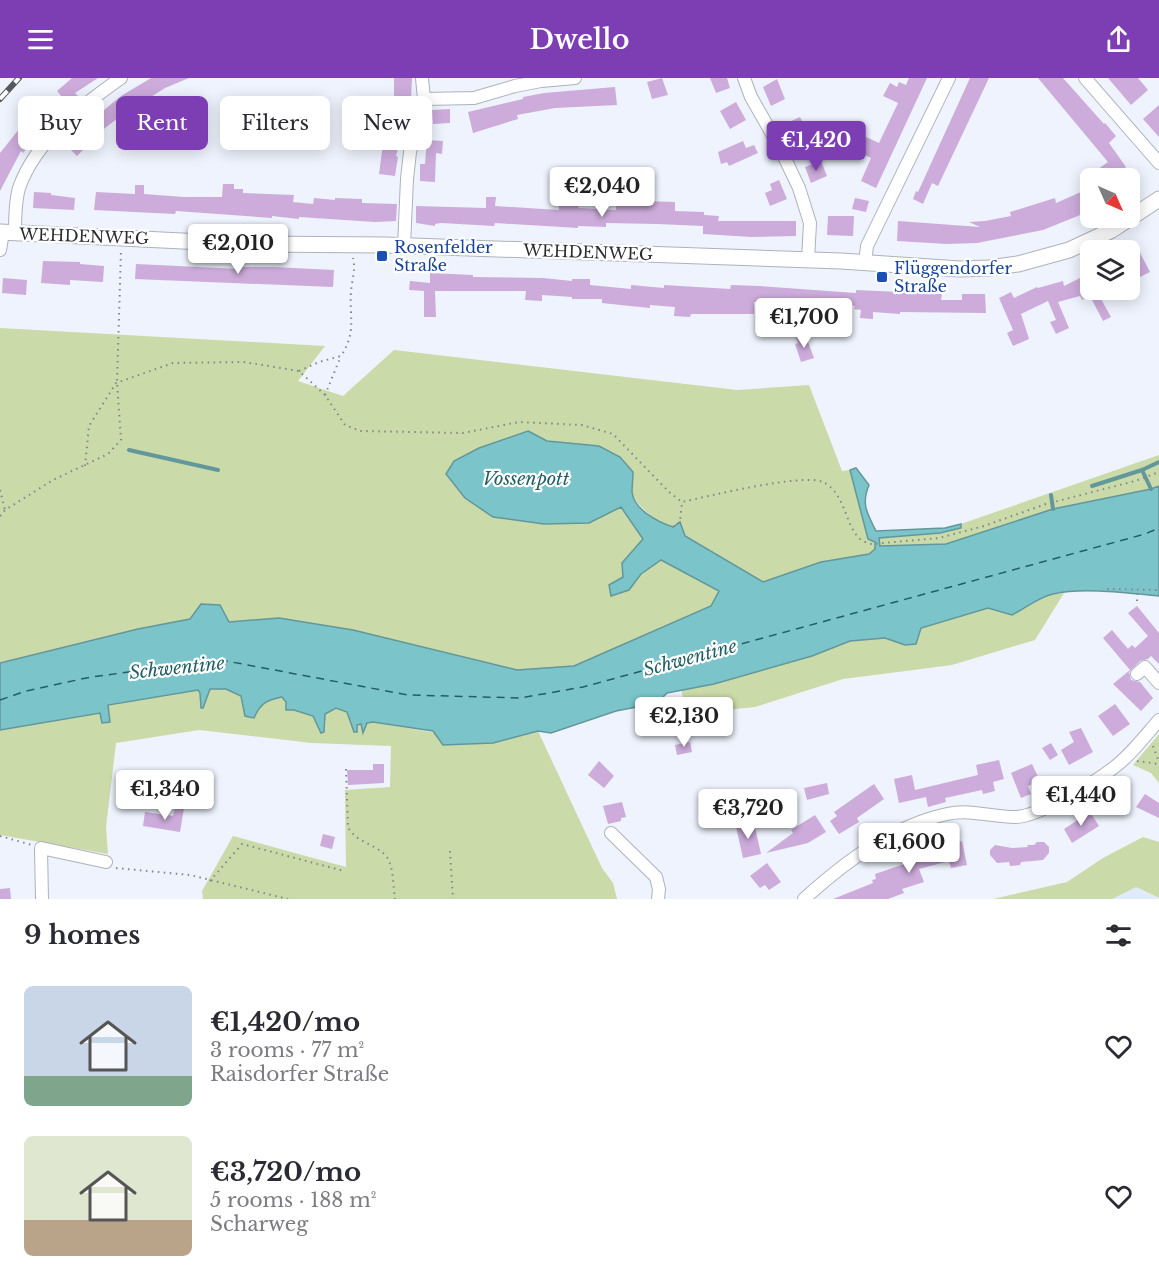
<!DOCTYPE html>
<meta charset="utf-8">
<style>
body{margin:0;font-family:"Libre Baskerville",serif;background:#f7f7f7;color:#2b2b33;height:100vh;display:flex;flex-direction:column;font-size:22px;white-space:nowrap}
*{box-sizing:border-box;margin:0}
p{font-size:20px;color:#7c7c81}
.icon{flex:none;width:33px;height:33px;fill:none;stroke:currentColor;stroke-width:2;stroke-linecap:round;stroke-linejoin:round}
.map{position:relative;height:821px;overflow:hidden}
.sheet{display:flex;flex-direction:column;background:#fff;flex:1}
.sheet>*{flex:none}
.hud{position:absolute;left:18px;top:18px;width:600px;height:54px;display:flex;gap:12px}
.needle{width:39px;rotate:135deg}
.tools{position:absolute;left:1080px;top:90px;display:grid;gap:12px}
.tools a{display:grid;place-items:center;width:60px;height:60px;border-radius:9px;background:#fff;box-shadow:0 3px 15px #0003;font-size:30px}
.price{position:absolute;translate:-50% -51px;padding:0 14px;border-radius:6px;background:#fff;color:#222;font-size:20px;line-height:39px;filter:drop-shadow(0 2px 3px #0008)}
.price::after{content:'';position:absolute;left:50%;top:36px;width:18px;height:14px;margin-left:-9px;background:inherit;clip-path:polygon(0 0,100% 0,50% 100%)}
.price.current{background:#7d3eb4;color:#fff}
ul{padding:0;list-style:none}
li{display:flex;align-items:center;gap:18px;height:150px;padding:0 24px}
li span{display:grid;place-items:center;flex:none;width:168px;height:120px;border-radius:9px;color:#555}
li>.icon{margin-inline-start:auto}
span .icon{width:72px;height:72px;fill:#fffc;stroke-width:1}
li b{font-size:26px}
h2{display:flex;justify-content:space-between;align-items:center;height:72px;padding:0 24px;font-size:26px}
.pill{padding:0 21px;border-radius:9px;background:#fff;box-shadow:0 3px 15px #0003;font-size:21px;line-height:54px}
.pill.current{background:#7d3eb4;color:#fff}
header{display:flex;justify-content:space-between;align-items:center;height:78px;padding:0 24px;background:#7d3eb4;color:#fff;font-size:27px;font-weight:600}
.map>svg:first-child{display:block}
.built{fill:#e1eafb}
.green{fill:#cadaa8}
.water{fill:#7bc5ca;stroke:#62979b;stroke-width:1.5}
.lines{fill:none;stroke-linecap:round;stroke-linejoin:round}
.stream{stroke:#62979b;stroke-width:4}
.ferry{stroke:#215f63;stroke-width:1.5;stroke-dasharray:8 6;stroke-linecap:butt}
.building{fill:#cdacdb}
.minor-casing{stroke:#adb2bb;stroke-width:14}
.major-casing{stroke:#adb2bb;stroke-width:17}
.path{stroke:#83868c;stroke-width:2;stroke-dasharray:1.5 4.5;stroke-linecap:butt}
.minor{stroke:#fff;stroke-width:12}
.major{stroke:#fff;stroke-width:15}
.rail-casing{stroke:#55585d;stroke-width:6}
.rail{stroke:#fff;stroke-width:4;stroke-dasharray:11;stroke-linecap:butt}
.transit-dot{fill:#1a4fb4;stroke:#fff;stroke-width:2}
.labels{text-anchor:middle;stroke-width:4.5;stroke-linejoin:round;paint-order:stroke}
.street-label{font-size:16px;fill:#292b2e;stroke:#fff}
.transit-label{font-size:16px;fill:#164399;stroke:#fff;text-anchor:start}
.water-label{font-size:18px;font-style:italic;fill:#215f63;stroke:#fff}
</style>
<header><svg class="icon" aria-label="menu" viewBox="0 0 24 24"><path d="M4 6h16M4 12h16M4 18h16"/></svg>Dwello<svg class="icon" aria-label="share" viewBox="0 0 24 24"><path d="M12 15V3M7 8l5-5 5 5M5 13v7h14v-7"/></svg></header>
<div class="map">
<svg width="1159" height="821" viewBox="0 0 1159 821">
<rect width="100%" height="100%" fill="#eef3fd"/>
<path class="built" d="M1136 809 1159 821H1112L1120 815Z"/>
<path class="green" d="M0 250 325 268 298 303 343 318 394 272 737 312 809 307 842 393 850 392 860 430 875 464V471L869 476 821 484 763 504 685 458 673 449 655 442 640 428 632 417 633 394 599 368 546 363 528 353 479 370 454 383 493 439 544 446 589 445 621 429 643 461 622 485 629 512 641 496 661 482 720 513 711 528 574 588 517 592 353 552 279 540 228 544 190 541 138 551 0 585Z
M1159 377V408L1151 411 1053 431 946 466 879 468V460L940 455 961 450V446Z
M1064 515 1035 562 952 587 843 601 755 629 687 636 681 611 714 606 812 578 850 563 886 560 905 567 916 566 921 550 988 530 1012 537 1051 516Z
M210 611H226L260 627 270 621 282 619 291 633 294 631 313 638 324 654 325 636 336 630 347 634 353 651 357 646H361L363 653 367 645 373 644 493 665 538 653 602 790 613 805 617 821H203L202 813 233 758 346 789 345 712 390 709 391 668 312 665 199 652 116 665 106 749 108 776 0 757V652L101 635 103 644H109L108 627 198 612 200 614 201 630Z
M1159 656V705L1151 695 1133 687Z
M1143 759 1159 764V820L1136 809 1112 821H993L1067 804 1103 780Z"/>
<path class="water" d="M528 353 547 363 599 368 620 379 633 394C633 401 632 408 632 414 634 432 658 444 673 449L680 444 685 458 763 504 821 484 869 476 875 471V464L868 461 850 392 856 390 869 407C861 426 867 435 876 453L945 450 961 446V450L940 455 879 460 880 468 946 466 1053 431 1151 411 1159 408V518C1128 515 1083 509 1053 516 1039 519 1024 531 1012 537L988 530 921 550 916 566 905 567 885 560 850 563 812 578 714 606 667 615 657 625 616 633 551 655 538 653 493 665 443 667 433 653 373 644 367 645 363 655 361 646 357 647V654H354L347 634 336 630 325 636 324 654 321 655 313 638 294 632H286V624L282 619C266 622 260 626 254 640L245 638 241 618 226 611H210L203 630H201L200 615 198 612 108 627 110 644 102 645 100 635 0 652V585L138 551 190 541 201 526 220 527 229 544 279 540 353 552 517 592 574 588 711 528 719 513 661 482 641 496 629 512 611 518 609 507 623 499 622 485 643 461 621 429 589 445 544 446 493 439 465 420 446 396 454 383 479 370Z"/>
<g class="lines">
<path class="stream" d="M129 372 218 392
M1142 392 1151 411
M1092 408 1142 392 1159 384
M1051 417 1053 431"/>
<path class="ferry" d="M0 622 26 613 91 599 221 582 408 617 520 620 583 609 1145 456 1159 450"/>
</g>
<path class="building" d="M72 0H98L75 15 78 18 68 26 57 13Z
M151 0H189L165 10 138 27 137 25 95 58 86 47 121 18Z
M394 0H412L411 21 404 46 386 47 390 34 386 33 390 19 394 20Z
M662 0 668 17 652 21 647 4Z
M710 0H727L730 10 716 15Z
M909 0H927L876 110 861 103 871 80 859 74 866 59 879 65 898 25 883 18 890 5 897 9 899 4 906 7Z
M970 0H989L938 108 932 105 923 126 913 121 916 113 918 114Z
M1038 0H1063L1104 46 1105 45 1116 58 1109 65 1126 89 1122 92 1128 100H1104L1098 91 1108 84Z
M1108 0H1138L1148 12 1131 27Z
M777 1 785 21 771 28 763 9Z
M615 9 617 27 555 30 517 37 518 41 473 55 468 34 523 21V19L544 15Z
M40 22 53 36 30 58 34 61 23 75 21 73 0 113V75L28 40 24 36Z
M736 24 746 42 730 51 720 33Z
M1159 27V59L1143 41Z
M450 31V45L433 46 432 32Z
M800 39 810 61 795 68 785 46Z
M75 58 85 70 77 78 66 67Z
M384 58 401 60 396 78 398 79 395 98 379 96Z
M427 62 443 63 442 76 436 75 435 104 420 103V86H425Z
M743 63 746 70 754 67 758 75 729 88 727 84 721 86 718 74Z
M821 83 827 98 811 105 805 89Z
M779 102 787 121 770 128 765 115 772 112 770 106Z
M223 106H234V111H243V115L294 117 293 124 313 126 314 120 335 122V120L362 121V125L397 126 396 143 375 144 299 139V141L272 138V140L176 133 175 136 94 132 96 114 135 116V107H144V116L184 119H222Z
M1090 110V133L1043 152 977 165 947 166 897 163 898 143 980 149 969 144 985 143 1011 138 1010 134 1055 120 1056 125Z
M34 114 51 115V117L75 120 74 132 33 130Z
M486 119H496L495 128 559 132V127L579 128 578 130 616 132V122L675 124V133L704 134V137L719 138 718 143H796V158L752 159 703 156V148L657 146 606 145V149L578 148V150L495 145 494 148 441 145 435 146V148L416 145V128L486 130Z
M855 120 869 123 866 134 852 131Z
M828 138H854L853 158 827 157Z
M1137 169 1150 194 1134 202 1130 193V172Z
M43 183 80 184V186L104 188 103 204 70 202V207L41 205Z
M136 186 240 191V189H274L334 192 333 209 135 201Z
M430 195 473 197V199L543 200 572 203V201H590V207L631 211V207L664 210V207L730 211 731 207 760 208 856 215V212L942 216 941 222H962V216H985L986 235 900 234V236L873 234V241L860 240 861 232 854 231 855 228 820 224 827 246H817L813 233 789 232 788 243 772 242 773 224H754V236H691L690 239 674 238 675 229 650 227V230L630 228 602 225V221H572V219L542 217V223L525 222 526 213H435L436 239H424V213L409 212 410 203 430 205Z
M1090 195V212H1096L1111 239 1103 243 1090 218 1082 222 1080 218 1058 224 1069 250 1056 256 1050 244 1056 242 1048 223 1021 236 1029 261 1013 268 1007 255 1013 252 999 220 1011 214 1014 220 1037 209 1038 210 1063 203 1064 208Z
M3 200 27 202 26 217 2 215Z
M805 256 814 280 801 284 795 266 798 265 796 259Z
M1137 528 1159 555V586L1151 578 1148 581 1140 583 1129 594 1131 602 1140 604 1153 620 1141 633 1113 606 1130 592 1103 560 1112 552 1128 571 1132 567 1135 570 1148 558 1128 535Z
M1115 626 1130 646 1113 658 1098 638Z
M1081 650 1093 674 1069 687 1061 672 1074 664 1069 654Z
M690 664 692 674 677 677 675 667Z
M1051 665 1058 677 1050 682 1042 670Z
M999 682 1004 701 993 704 995 713 983 716 982 712 945 720 946 724 928 729 926 719 899 725 894 701 912 697 915 712 978 697 976 687Z
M599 683 614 698 604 710 588 697Z
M373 686H384V705L348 707 347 692H373Z
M1032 686 1040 703 1028 708 1031 716 1021 720 1011 695Z
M827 705 829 716 807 722 804 710Z
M874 706 884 721 857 740 859 744 839 756 830 743 837 738 834 734Z
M1145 716 1159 725V740L1136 729Z
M794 721 797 732 779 736 776 726Z
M622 724 626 739 621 740V743L608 746 603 728Z
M175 729 184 730 180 754 143 748 145 734 173 738Z
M1090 734 1099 748 1072 765 1064 751Z
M815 737 826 754 808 765 766 775 793 755 791 752Z
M754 745 761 776 743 780 736 749Z
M323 756 335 759 332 771 320 768Z
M962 763 967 787 951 790 949 783 919 791 924 804 902 811 904 815 888 821H833L873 805 872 802 876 801 875 796 925 779 924 772Z
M1037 764H1044L1049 769V775L1043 782 1021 784 1020 787 1010 788 1009 784 997 785 990 777V772L995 767 1012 770 1028 769 1027 767H1034Z
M767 785 781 804 769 812 765 807 760 810 750 798Z
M10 810 11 821H0V811Z"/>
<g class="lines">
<defs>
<path id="minor" d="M744 0 751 19 779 68 799 110 810 145 808 182
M1085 0 1159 85
M424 21 474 20 515 8 541 3 575 0
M15 155C15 140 15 124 19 110 36 62 81 28 121 0
M404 168 407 101 410 74 424 21 422 0
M0 172 3 154
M865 185 867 168 949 0
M1137 596 1145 589 1159 605
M611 755 656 799 659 811 658 821
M42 821 41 770 106 784
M804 821C845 784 892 748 947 736 970 731 992 739 1015 739 1038 739 1092 706 1112 691 1130 678 1145 658 1159 642"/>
<path id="major" d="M0 154 243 166 385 167 841 183 960 191 989 190 1018 186 1069 172 1112 152 1159 121"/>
</defs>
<use href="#minor" class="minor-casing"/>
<use href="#major" class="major-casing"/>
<path class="path" d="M299 293 319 284 341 278C357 253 349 240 351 213 352 202 356 190 353 180
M325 317 341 278
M85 388 89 348 116 305 173 285 244 284 299 293 325 317 345 347 360 353 463 355 519 344 582 347 613 356 669 414 682 424C709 418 803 395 823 404 851 418 843 462 872 466L939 460 984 448 1046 426 1135 403 1159 394
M0 412 5 432
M0 438 5 432 53 402 108 376 121 362 117 304 121 173
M673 449 680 444 682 424
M1107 511 1159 512
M1137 523 1138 511
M1153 668 1159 684
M1137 683 1159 686
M346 691 348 749C355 764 376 766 386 778 394 788 393 809 395 821
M0 758 32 767
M450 773 453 821
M116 790 190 797 288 821
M210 803 242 766 344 793"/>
<use href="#minor" class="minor"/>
<use href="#major" class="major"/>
<defs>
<path id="rail" d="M0 21 19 0"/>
</defs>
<use href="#rail" class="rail-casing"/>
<use href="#rail" class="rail"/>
</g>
<g class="transit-dot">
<rect x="376" y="172" width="12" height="12" rx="3"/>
<rect x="876" y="193" width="12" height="12" rx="3"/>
</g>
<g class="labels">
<g class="street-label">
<text transform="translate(84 158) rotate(2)" y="6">WEHDENWEG</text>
<text transform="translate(588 174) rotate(2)" y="6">WEHDENWEG</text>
</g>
<g class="transit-label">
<text x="394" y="175">Rosenfelder<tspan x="394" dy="18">Straße</tspan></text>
<text x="894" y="196">Flüggendorfer<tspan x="894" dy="18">Straße</tspan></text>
</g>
<g class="water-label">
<text x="526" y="407">Vossenpott</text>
<text transform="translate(690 580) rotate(-15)" y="6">Schwentine</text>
<text transform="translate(177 590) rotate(-6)" y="6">Schwentine</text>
</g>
</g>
</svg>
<div class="tools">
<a><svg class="needle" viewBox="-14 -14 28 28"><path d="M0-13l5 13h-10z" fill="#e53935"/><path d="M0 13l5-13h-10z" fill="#7c7c81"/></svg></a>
<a><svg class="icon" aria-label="layers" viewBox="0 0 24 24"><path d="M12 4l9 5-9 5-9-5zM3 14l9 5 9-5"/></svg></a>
</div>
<b class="price current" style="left:816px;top:94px">€1,420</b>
<b class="price" style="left:602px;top:140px">€2,040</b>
<b class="price" style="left:238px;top:197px">€2,010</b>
<b class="price" style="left:804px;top:271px">€1,700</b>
<b class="price" style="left:684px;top:670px">€2,130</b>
<b class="price" style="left:165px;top:743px">€1,340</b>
<b class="price" style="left:1081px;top:749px">€1,440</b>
<b class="price" style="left:748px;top:762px">€3,720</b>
<b class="price" style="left:909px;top:796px">€1,600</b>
<div class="hud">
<a class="pill">Buy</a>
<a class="pill current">Rent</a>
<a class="pill">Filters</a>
<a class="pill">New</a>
</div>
</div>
<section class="sheet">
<h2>9 homes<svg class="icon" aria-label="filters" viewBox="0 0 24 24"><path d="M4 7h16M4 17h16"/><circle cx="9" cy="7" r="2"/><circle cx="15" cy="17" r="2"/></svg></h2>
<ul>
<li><span style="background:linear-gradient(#c9d6e8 75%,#7fa58c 0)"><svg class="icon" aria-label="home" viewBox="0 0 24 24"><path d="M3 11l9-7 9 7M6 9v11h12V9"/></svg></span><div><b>€1,420/mo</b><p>3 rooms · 77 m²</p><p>Raisdorfer Straße</p></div><svg class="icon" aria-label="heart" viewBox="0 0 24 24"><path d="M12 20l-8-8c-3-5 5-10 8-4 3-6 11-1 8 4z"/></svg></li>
<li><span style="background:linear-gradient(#dfe7d0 70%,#b9a48a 0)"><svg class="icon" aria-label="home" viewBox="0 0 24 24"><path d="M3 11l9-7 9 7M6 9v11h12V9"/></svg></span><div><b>€3,720/mo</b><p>5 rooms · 188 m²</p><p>Scharweg</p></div><svg class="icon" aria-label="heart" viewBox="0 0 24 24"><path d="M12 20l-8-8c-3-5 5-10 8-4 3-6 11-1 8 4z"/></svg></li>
</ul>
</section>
